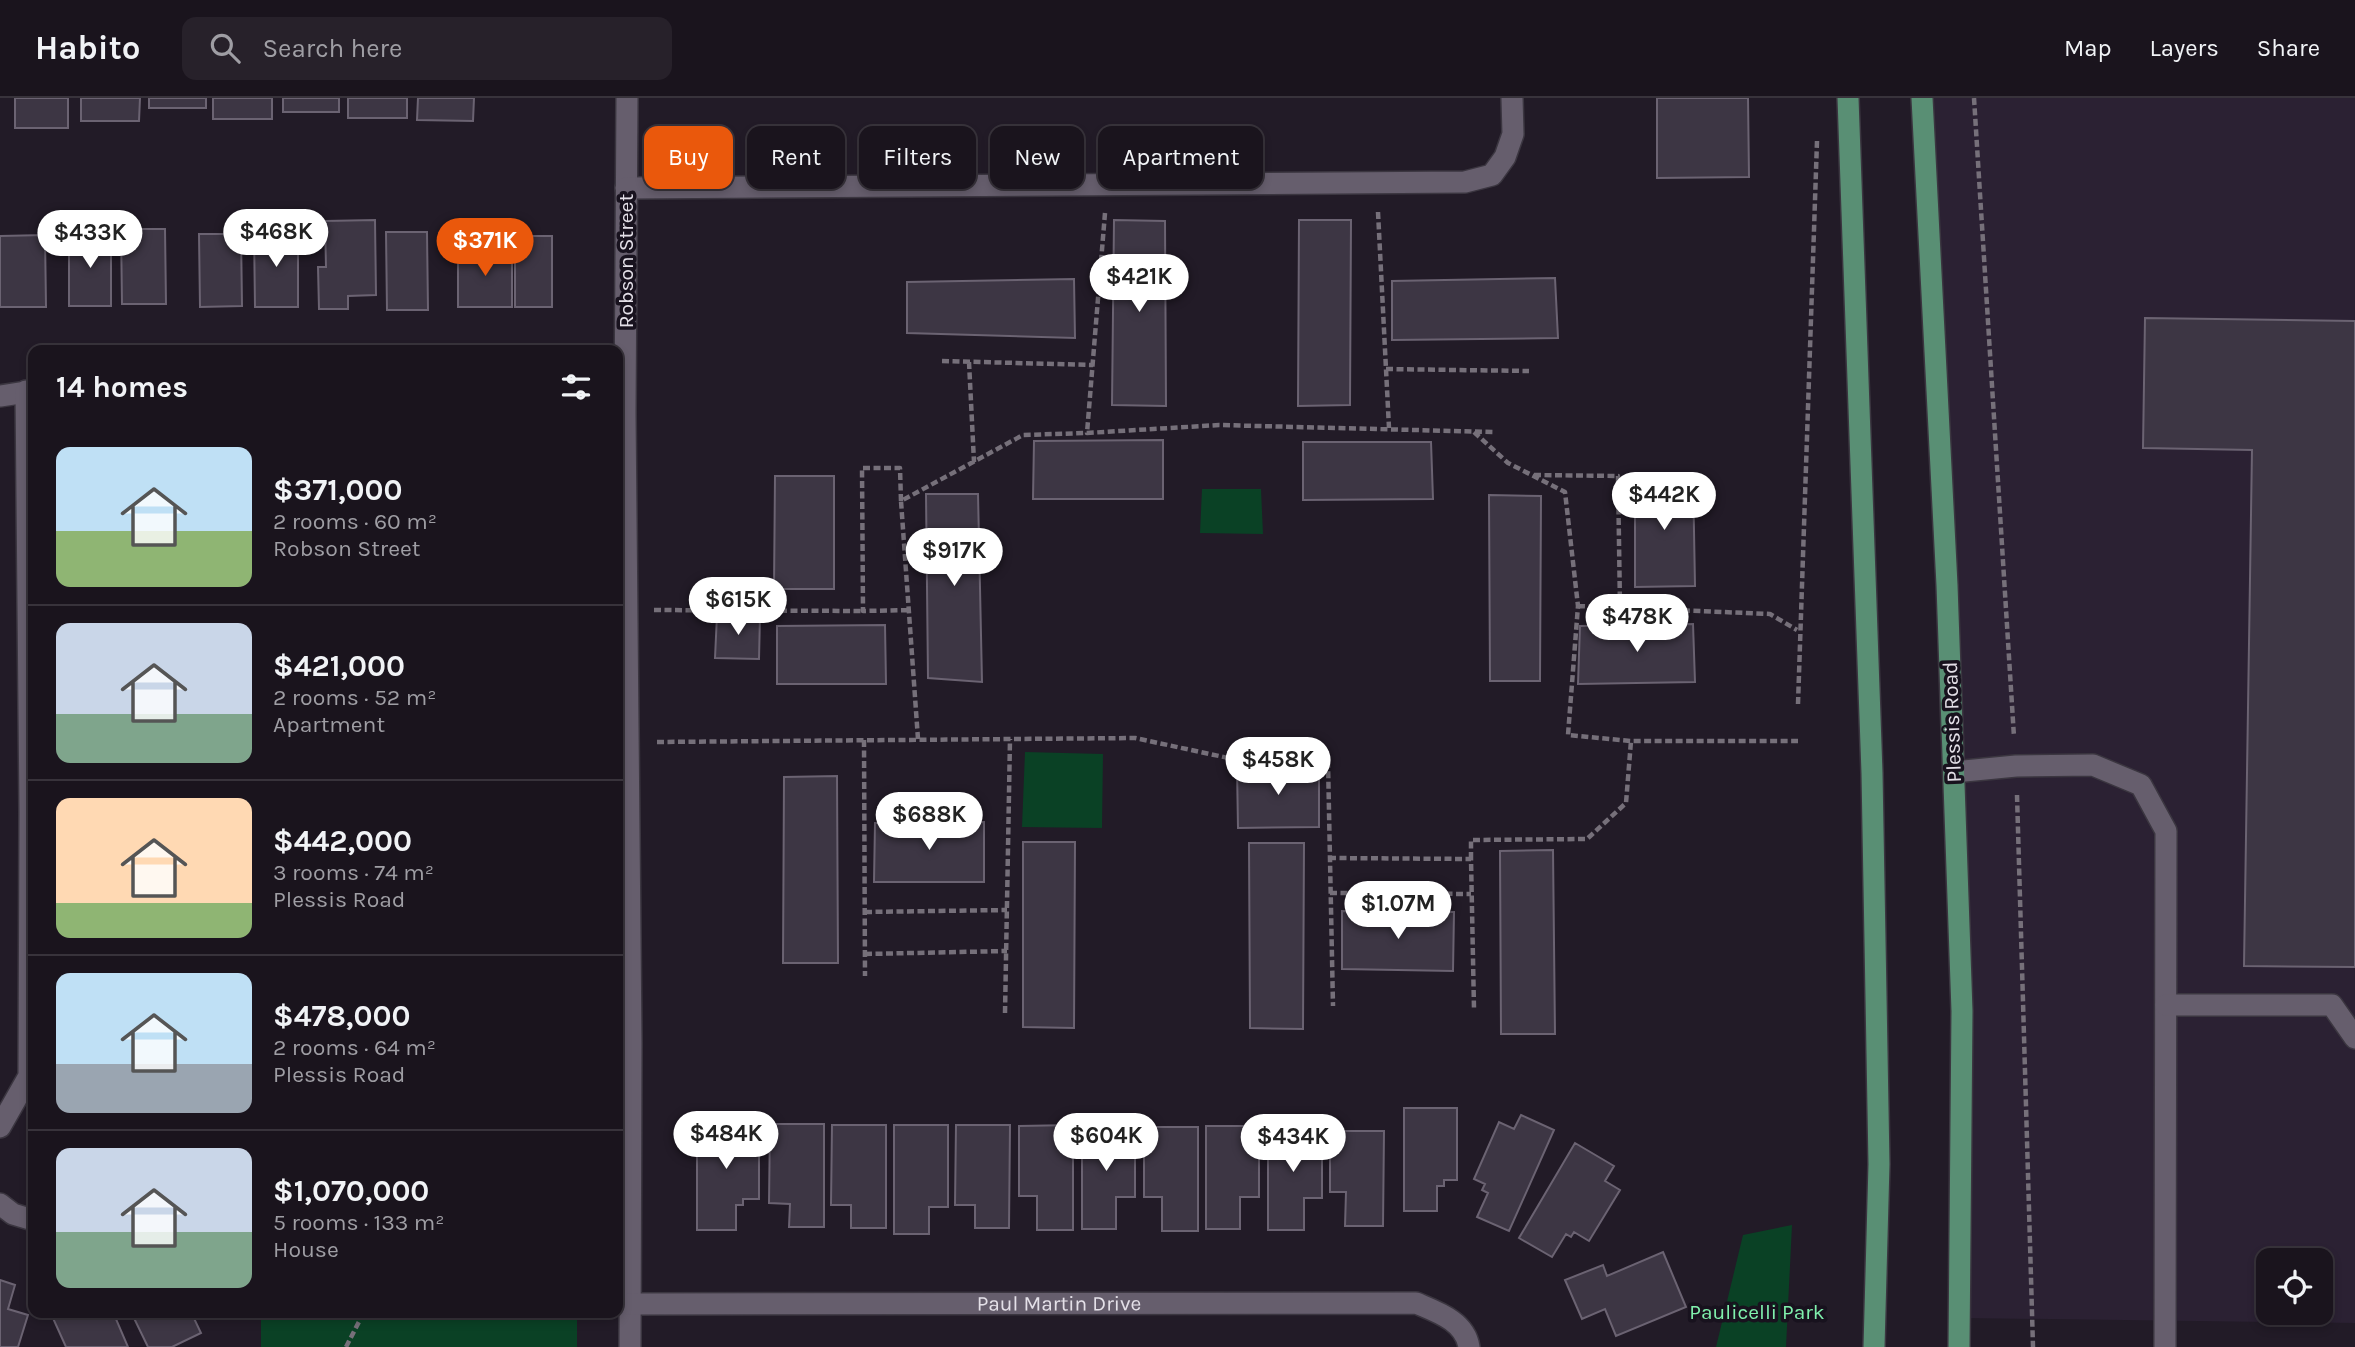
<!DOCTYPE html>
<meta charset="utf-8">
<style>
body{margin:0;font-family:Karla,sans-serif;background:#27212a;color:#f1f3f6;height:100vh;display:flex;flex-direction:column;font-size:26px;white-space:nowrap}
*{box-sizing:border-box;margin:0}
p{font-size:23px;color:#9f9ea4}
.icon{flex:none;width:38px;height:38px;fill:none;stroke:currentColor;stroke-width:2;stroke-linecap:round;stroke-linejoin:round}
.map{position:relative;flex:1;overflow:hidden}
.drawer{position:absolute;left:28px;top:247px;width:595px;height:973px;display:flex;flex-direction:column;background:#1a141d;border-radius:14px;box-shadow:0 4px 10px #0003,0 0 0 2px #38333b}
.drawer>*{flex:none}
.hud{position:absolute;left:644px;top:28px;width:665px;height:63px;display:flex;gap:14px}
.controls{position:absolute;left:2256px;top:1150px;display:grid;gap:14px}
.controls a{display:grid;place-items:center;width:77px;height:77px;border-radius:14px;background:#1a141d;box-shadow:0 4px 10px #0003,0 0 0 2px #38333b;font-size:35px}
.price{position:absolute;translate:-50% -60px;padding:0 16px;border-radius:24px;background:#fff;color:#222;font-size:23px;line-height:46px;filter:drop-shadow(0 2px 4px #0008)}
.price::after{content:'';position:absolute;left:50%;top:42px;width:21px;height:16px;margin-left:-10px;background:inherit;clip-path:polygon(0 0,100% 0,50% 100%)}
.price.on{background:#ea580c;color:#fff}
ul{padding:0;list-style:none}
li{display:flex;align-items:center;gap:21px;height:175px;padding:0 28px}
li+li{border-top:2px solid #38333b}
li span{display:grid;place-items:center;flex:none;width:196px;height:140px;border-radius:14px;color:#555}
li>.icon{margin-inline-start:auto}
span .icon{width:84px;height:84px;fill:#fffc;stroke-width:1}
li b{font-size:30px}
h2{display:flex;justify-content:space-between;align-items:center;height:84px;padding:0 28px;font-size:30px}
.pill{padding:0 24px;border-radius:14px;background:#1a141d;box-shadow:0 4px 10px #0003,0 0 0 2px #38333b;font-size:24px;line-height:63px}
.pill.on{background:#ea580c;color:#fff}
header{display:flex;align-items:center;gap:42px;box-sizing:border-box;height:98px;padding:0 35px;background:#1a141d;border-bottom:2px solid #38333b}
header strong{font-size:33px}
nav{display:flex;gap:38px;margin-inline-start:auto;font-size:24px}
.search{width:490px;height:63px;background:#27212a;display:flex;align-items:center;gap:18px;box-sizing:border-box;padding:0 24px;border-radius:14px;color:#9f9ea4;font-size:26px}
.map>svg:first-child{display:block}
.built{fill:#2b2133;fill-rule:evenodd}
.green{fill:#0a4125}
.building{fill:#3d3644;stroke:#6b6372;stroke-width:2}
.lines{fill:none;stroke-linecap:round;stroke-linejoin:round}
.minor-casing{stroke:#3b3640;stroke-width:24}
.major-casing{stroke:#3b3640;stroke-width:24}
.path{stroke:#76707a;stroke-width:4.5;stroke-dasharray:7 3.5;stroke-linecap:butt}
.minor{stroke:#665e6d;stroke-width:21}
.major{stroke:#598f74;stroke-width:21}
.labels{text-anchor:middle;stroke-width:7;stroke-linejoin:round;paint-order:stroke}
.street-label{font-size:21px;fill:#e4e0e8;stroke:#18121e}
.park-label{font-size:21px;fill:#80f0ad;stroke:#18121e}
</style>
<header>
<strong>Habito</strong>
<div class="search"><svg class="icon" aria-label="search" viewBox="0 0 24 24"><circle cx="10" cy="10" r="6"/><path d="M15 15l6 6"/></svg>Search here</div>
<nav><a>Map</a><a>Layers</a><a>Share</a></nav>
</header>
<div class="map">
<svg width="2355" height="1249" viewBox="0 0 2355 1249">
<rect width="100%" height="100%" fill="#221b27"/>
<path class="built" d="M1932 0H2355V1225L1964 1220ZM2268 1162H2320V1214H2268Z"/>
<path class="green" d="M1202 391H1261L1263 436 1200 435Z
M1025 654 1103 656 1102 730 1022 729Z
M1792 1127 1786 1249H1716L1743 1137Z
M261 1215H577V1249H261Z"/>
<path class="building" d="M15 0H68V30H15Z
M81 0H140L139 23H81Z
M149 0H206V10H149Z
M213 0H272V21H213Z
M283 0H339V14H283Z
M348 0H407V20H348Z
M418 0H474L473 23 417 22Z
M1657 0H1748L1749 79 1657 80Z
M375 122 376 197 348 198V211H319L318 169H326L325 123Z
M1114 122 1165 123 1166 308 1112 307Z
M1299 122H1351L1350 307 1298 308Z
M121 131H165L166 206H122Z
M254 133H298V209H255Z
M386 134H427L428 212H387Z
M111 135V208H69V136Z
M199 136H241L242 208 200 209Z
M45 137 46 209H0V138Z
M515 138H552V209H515Z
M458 151H512V209H458Z
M1555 180 1558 240 1392 242V183Z
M1074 181 1075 240 907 235V184Z
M2145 220 2355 223V869L2244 868 2252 352 2143 350Z
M1163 342V401H1033L1034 343Z
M1303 344H1431L1433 401 1303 402Z
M775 378H834V491H774Z
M1635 378H1693L1695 488 1635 489Z
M926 396H978L982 584 928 580Z
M1489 397 1541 398 1540 583H1490Z
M717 517H760L759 561 715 560Z
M1693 526 1695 584 1578 586 1580 528Z
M885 527 886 586H777V528Z
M1237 669H1319V729L1238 730Z
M837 678 838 865H783L784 679Z
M984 724V784H874L875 725Z
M1023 744H1075L1074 930 1023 929Z
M1249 745H1304L1303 931 1250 930Z
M1553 752 1555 936H1501L1500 753Z
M1342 813 1454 814 1453 873 1342 871Z
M1404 1010H1457V1082H1444V1088H1437V1113H1404Z
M1521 1017 1554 1032 1509 1133 1477 1119 1488 1095 1482 1092 1485 1086 1474 1081 1499 1024 1514 1031Z
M697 1023H759V1101H743V1107H736V1132H697Z
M770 1026H824V1129H789L790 1106 769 1105Z
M832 1027H886V1130H851V1107H831Z
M894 1027H948V1109H929V1136H894Z
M956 1027H1010L1009 1130H975V1107H955Z
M1073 1027V1132H1037V1098H1019V1028Z
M1082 1028H1135V1099H1116V1131H1082Z
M1206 1028H1259V1099H1240V1131H1206Z
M1144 1029H1198V1133H1162V1099H1144Z
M1268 1029H1322V1100H1304V1132H1268Z
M1330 1033H1384L1383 1128H1345L1346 1094H1330Z
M1575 1045 1614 1068 1605 1083 1620 1092 1589 1143 1574 1134 1571 1139 1566 1136 1552 1159 1519 1140Z
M1663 1154 1686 1209 1616 1238 1605 1211 1582 1221 1565 1182 1603 1167 1607 1178Z
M0 1182 15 1187 8 1211 28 1217 18 1249H0Z
M60 1214H113L128 1249H66L52 1218Z
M131 1214H191L201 1235 172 1249H148Z"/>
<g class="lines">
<defs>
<g id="minor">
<path d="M627 0 625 315 631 945 630 1249"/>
<path d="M626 90 1465 84 1492 77 1505 59 1513 36 1512 0"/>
<path d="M0 298 33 293"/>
<path d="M1954 674 2016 668 2093 667 2141 687 2166 733 2165 1249"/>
<path d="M2166 907H2332L2355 940"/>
<path d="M0 1029 29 978 30 715 26 293"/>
<path d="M0 1106 13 1116 33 1122"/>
<path id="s1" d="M630 1206 1416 1205C1437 1214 1465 1223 1469 1249"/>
</g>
<path id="major" d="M1848 0 1872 675 1879 1066 1874 1249
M1922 0 1947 487 1962 913 1959 1249"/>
</defs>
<use href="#minor" class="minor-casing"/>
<use href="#major" class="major-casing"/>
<path class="path" d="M1974 0 2014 639
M1378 114 1389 330
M1105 115 1087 335 1219 327 1493 334
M942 263 1093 267
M969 264 974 364
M1386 271 1529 273
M1474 334 1508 365 1565 394 1578 508 1568 637 1631 643H1798
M1534 377 1618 378 1620 509
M901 403 900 370H862L863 513 909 512
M1578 508 1770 516 1797 532
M654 512 863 513
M1798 606 1817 43
M918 641 901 403 1023 337 1087 335
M864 642 865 878
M657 644 1135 640 1233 661 1328 664 1333 908
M2017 697 2033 1249
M1329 760 1471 761 1474 911
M1471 761V742L1587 741 1626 705 1631 643
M1330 795 1471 796
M865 814 1007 812
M865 856 1007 853
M1005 915 1010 641
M346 1249 364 1214"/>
<use href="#minor" class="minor"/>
<use href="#major" class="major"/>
</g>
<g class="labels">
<g class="street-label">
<text transform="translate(626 163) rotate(-90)" y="7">Robson Street</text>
<text transform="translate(1952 624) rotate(-92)" y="7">Plessis Road</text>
<text dy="7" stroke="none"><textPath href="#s1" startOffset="429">Paul Martin Drive</textPath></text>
</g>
<g class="park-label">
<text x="1757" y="1221">Paulicelli Park</text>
</g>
</g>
</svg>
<div class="controls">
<a><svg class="icon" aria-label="locate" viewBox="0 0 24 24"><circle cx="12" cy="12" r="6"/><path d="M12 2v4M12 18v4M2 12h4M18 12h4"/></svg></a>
</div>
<b class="price" style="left:276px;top:171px">$468K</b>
<b class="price" style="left:90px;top:172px">$433K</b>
<b class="price on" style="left:485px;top:180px">$371K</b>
<b class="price" style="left:1139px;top:216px">$421K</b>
<b class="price" style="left:1664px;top:434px">$442K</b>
<b class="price" style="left:954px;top:490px">$917K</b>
<b class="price" style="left:738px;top:539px">$615K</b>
<b class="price" style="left:1637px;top:556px">$478K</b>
<b class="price" style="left:1278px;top:699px">$458K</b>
<b class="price" style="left:929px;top:754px">$688K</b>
<b class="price" style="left:1398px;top:843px">$1.07M</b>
<b class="price" style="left:726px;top:1073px">$484K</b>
<b class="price" style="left:1106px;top:1075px">$604K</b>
<b class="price" style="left:1293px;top:1076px">$434K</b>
<div class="hud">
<a class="pill on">Buy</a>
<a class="pill">Rent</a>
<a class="pill">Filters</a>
<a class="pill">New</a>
<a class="pill">Apartment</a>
</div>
<section class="drawer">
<h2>14 homes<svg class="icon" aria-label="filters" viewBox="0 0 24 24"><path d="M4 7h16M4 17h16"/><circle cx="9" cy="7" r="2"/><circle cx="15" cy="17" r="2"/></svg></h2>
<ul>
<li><span style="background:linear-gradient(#bfe0f5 60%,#8fb573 0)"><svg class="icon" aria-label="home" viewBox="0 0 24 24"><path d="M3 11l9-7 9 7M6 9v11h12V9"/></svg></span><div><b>$371,000</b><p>2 rooms · 60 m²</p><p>Robson Street</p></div></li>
<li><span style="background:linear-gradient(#c9d6e8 65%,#7fa58c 0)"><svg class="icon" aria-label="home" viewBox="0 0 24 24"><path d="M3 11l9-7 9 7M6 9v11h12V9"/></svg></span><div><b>$421,000</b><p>2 rooms · 52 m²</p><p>Apartment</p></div></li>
<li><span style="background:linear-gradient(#ffd9b3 75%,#8fb573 0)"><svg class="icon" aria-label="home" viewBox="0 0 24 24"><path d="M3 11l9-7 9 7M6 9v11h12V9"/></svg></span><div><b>$442,000</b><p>3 rooms · 74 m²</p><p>Plessis Road</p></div></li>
<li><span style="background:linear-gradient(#bfe0f5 65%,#9aa5b1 0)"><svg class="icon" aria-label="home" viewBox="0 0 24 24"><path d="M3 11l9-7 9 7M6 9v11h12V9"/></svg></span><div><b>$478,000</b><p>2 rooms · 64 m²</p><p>Plessis Road</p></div></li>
<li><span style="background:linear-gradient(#c9d6e8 60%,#7fa58c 0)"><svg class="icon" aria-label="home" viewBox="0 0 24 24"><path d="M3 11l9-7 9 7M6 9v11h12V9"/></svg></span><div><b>$1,070,000</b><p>5 rooms · 133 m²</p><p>House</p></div></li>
</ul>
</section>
</div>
